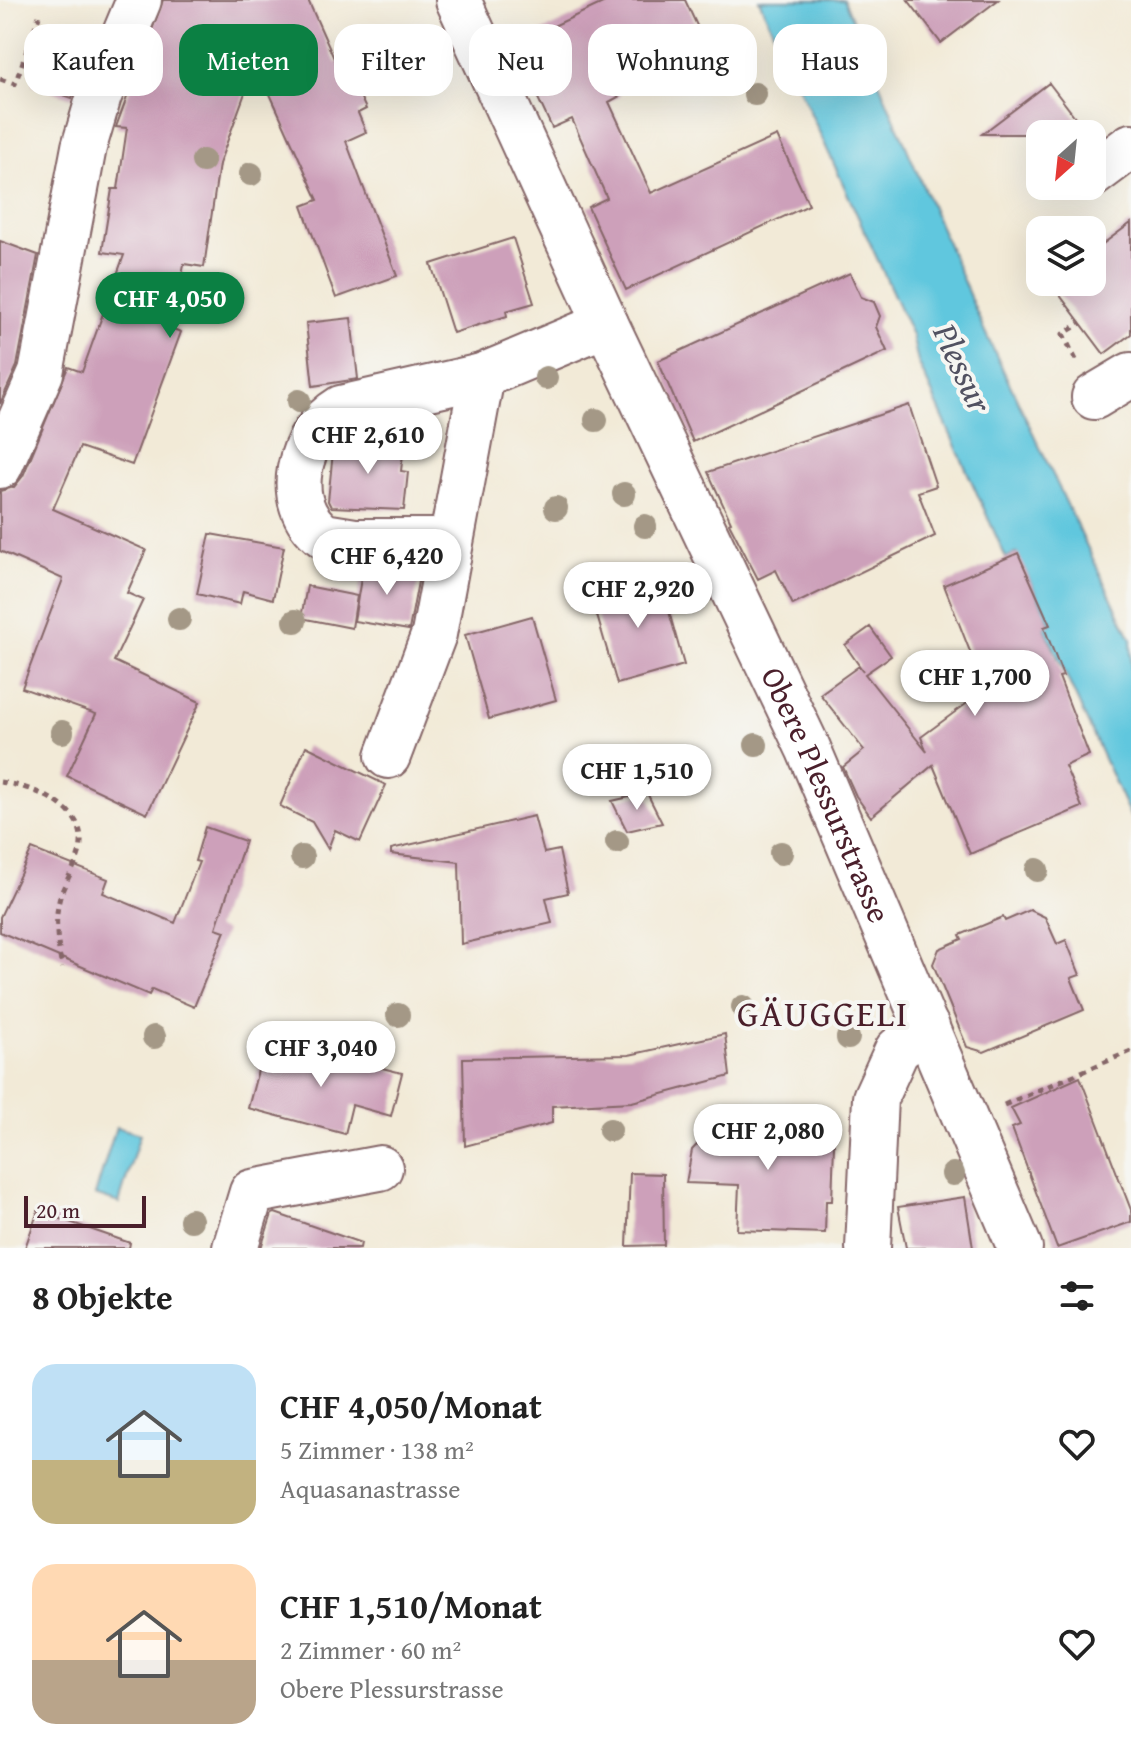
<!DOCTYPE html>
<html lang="de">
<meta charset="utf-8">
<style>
body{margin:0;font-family:"Gentium Book Plus",serif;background:#f6f6f6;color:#222;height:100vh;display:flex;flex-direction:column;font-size:30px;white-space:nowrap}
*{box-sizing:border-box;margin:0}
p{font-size:26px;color:#767676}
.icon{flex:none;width:44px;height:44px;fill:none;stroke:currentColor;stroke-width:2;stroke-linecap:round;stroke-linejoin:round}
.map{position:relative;height:1248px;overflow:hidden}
.drawer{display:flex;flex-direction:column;background:#fff;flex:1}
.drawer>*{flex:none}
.guide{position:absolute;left:24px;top:24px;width:1084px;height:72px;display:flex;gap:16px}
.needle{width:52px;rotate:207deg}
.fabs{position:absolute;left:1026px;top:120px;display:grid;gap:16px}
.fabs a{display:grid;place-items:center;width:80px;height:80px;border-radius:16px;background:#fff;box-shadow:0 8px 32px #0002;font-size:40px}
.scale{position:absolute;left:24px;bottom:20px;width:122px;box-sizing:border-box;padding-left:8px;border:4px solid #4a1f2b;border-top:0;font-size:22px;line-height:28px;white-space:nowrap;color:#4a1f2b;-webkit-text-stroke:6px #f6f6f2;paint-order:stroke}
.price{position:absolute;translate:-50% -68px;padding:0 18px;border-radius:28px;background:#fff;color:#222;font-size:26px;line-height:52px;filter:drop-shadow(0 2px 4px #0008)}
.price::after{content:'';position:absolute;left:50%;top:48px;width:24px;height:18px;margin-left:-12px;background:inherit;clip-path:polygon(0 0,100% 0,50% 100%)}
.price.on{background:#0b8043;color:#fff}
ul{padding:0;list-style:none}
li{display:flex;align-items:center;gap:24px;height:200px;padding:0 32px}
li span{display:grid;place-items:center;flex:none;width:224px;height:160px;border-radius:24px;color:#555}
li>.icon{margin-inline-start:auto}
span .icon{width:96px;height:96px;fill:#fffc;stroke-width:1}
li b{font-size:34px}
h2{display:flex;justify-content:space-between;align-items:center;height:96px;padding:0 32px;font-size:34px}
.pill{padding:0 28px;border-radius:24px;background:#fff;box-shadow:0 8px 32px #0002;font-size:28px;line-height:72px}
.pill.on{background:#0b8043;color:#fff}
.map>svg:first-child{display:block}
.water{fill:#61c7de;stroke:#567384;stroke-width:2}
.building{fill:#cda0ba}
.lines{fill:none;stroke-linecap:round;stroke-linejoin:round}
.minor-casing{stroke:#856667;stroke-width:48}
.path{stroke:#856667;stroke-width:5;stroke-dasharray:6 6;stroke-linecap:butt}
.minor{stroke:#fff;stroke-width:44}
.tree{fill:#a49886}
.labels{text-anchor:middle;stroke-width:8;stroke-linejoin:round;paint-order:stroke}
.street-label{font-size:32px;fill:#4a1f2b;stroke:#f6f6f2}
.water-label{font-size:34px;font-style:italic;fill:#515161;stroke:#f6f6f2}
.quarter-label{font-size:36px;letter-spacing:2px;fill:#4a1f2b;stroke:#f6f6f2}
</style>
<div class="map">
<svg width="1131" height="1248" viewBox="0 0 1131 1248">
<rect width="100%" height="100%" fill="#f6f6f2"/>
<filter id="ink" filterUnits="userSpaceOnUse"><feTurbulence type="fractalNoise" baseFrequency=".0125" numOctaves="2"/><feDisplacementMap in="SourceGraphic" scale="16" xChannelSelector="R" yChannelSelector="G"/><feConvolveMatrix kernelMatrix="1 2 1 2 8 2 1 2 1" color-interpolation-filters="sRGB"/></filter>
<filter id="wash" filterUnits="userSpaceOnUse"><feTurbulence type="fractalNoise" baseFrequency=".006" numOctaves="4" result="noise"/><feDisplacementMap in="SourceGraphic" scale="32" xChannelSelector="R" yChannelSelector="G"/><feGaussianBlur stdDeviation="1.8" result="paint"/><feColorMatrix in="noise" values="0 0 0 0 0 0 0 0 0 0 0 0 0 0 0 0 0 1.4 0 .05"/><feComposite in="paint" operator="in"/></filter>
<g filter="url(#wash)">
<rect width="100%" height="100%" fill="#f2ead7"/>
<path class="water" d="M759 0H844L984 330 1131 639V818L1044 627 1050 624 1017 553 1006 558 918 362 912 335Z
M116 1127 140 1134 119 1203 95 1195Z"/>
<g id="blocks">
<path class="building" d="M163 0H308L336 63 343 60 366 109 358 113 366 132 346 141 397 276 336 298 302 206 318 200 256 63 219 164 204 267 184 264 173 329 181 332 132 465 80 447 53 509 146 550 127 593 143 600 114 661 200 702 147 814 67 776 96 714 22 688 63 579 0 551V491L14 487 23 476 68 367 82 372 124 255 102 252 112 189H118L127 128 116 127Z
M609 0H685L700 32 609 74 620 96 609 102 651 193 777 136 809 205 626 290 588 207 607 198 572 119 552 128 513 45Z
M908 0H998L941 43Z
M44 49 85 64 72 98 32 84Z
M1049 83 1088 134H982Z
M1131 223V334L1104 354 1050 282H1092V252Z
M513 238 534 303 506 311 507 316 453 333 431 264Z
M0 241 38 255 17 366 0 404Z
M850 273 861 297 874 302 880 316 876 327 887 351 693 442 658 361Z
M351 318 358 379 313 386 306 323Z
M909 405 936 486 918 492 935 536 793 605 776 570 758 579 729 523 731 522 708 472Z
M343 438 404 445 401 471 408 472 404 510 331 507 328 501 333 452Z
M210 534 284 547 273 599 243 591 240 604 197 594Z
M1018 553 1050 625 1044 627 1063 676 1059 677 1089 755 1065 766 1082 807 970 854 933 765 871 817 856 796 843 767 864 750 820 694 859 666 863 671 845 645 870 627 891 656 865 674 927 752 921 737 985 690 944 585Z
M363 566 420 571 409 630 354 621Z
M659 576 684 665 617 684 591 595Z
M307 586 357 596 352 628 301 618Z
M532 616 556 700 489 719 465 635Z
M306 746 386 785 360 842 335 830 328 849 312 822 280 806Z
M647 793 662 823 627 831 612 801Z
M534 816 544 853 559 850 568 893 546 898 552 923 461 944 459 862 391 854V849Z
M205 827 245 841 216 928 225 931 194 1007 152 989 149 995 0 932V917L32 849 108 879 103 893 175 923 199 862 195 861Z
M1030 910 1045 917 1057 944 1066 940 1080 975 1071 978 1084 1010 984 1052 967 1047 933 964 939 949 962 939 960 935 1003 917 1005 921Z
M725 1034 730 1076 632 1102 552 1106V1123L465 1146 463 1058 629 1055Z
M264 1048 327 1065 330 1055 402 1073 391 1116 352 1105 345 1134 248 1108Z
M1080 1077 1131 1210V1222L1057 1248 1012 1128 1020 1125 1011 1108Z
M707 1114 778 1118 795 1144 817 1124 834 1144 832 1201H826L825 1233 737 1230 739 1185 686 1183 692 1150 706 1135Z
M630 1173 663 1174 664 1245 627 1246Z
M965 1197 973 1248H906L898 1207Z
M38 1211 130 1243 129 1248H25Z
M275 1213 361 1243 360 1248H261L272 1214Z"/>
</g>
</g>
<g filter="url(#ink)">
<use href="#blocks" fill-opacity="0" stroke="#856667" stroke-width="2"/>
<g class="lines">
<defs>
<g id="minor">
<path id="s1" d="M458 0 606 324 808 748 1020 1248"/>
<path d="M1092 175 1131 146"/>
<path d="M1094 397 1131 375"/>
<path d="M0 466 41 373 84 147 99 96 139 0"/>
<path d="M449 541H355L324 536C280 503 298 434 341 408L482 376"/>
<path d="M388 756 434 634 482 376 606 324"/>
<path d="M235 1248 252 1192 380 1168"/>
<path d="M868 1248 875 1098 897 1050 927 1027"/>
</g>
</defs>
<use href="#minor" class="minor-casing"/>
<path class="path" d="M0 79 15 84 39 16
M1076 360 1063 334 1081 323
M0 782C31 786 84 806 81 843 80 863 63 882 59 901 54 923 58 946 62 968
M1004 1105 1131 1051"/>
<use href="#minor" class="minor"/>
</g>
<g class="tree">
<circle cx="389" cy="38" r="12"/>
<circle cx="755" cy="94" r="12"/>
<circle cx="203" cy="161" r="12"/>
<circle cx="251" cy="174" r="12"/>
<circle cx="546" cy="378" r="12"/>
<circle cx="299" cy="401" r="12"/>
<circle cx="596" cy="420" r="12"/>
<circle cx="624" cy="494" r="12"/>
<circle cx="556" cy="508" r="12"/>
<circle cx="645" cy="526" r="12"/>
<circle cx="179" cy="619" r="12"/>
<circle cx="295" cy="621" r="12"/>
<circle cx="62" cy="732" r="12"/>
<circle cx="756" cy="745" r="12"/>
<circle cx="617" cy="842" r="12"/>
<circle cx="781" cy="853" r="12"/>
<circle cx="302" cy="857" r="12"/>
<circle cx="1037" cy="870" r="12"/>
<circle cx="743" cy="1007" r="12"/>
<circle cx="398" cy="1015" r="12"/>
<circle cx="154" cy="1037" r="12"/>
<circle cx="848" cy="1038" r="12"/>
<circle cx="610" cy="1130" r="12"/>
<circle cx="953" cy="1174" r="12"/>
<circle cx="191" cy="1220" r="12"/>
</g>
</g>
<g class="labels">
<g class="street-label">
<text dy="11" stroke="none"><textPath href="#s1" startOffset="876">Obere Plessurstrasse</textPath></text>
</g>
<g class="water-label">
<text transform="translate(963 368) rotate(65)" y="12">Plessur</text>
</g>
<g class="quarter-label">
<text x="823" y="1026">GÄUGGELI</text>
</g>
</g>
</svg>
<div class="fabs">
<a><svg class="needle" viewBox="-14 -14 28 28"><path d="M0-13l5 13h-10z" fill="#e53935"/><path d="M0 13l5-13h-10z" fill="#767676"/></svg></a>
<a><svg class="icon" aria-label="layers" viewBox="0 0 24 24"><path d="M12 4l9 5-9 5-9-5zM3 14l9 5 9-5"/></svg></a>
</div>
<div class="scale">20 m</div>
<b class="price on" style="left:170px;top:340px">CHF 4,050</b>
<b class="price" style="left:368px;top:476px">CHF 2,610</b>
<b class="price" style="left:387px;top:597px">CHF 6,420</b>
<b class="price" style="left:638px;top:630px">CHF 2,920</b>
<b class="price" style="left:975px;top:718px">CHF 1,700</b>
<b class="price" style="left:637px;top:812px">CHF 1,510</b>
<b class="price" style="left:321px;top:1089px">CHF 3,040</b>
<b class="price" style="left:768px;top:1172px">CHF 2,080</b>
<div class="guide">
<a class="pill">Kaufen</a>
<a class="pill on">Mieten</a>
<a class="pill">Filter</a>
<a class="pill">Neu</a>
<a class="pill">Wohnung</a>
<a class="pill">Haus</a>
</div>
</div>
<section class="drawer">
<h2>8 Objekte<svg class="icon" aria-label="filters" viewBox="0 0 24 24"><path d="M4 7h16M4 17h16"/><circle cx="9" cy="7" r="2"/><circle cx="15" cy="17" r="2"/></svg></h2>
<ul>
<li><span style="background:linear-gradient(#bfe0f5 60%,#c2b280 0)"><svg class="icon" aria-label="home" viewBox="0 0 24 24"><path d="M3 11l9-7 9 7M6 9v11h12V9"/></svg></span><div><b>CHF 4,050/Monat</b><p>5 Zimmer · 138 m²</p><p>Aquasanastrasse</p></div><svg class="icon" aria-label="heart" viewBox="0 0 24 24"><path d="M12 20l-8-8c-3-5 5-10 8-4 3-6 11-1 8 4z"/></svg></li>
<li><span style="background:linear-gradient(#ffd9b3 60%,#b9a48a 0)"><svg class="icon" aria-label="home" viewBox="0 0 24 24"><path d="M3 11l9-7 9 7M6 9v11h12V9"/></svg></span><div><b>CHF 1,510/Monat</b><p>2 Zimmer · 60 m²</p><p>Obere Plessurstrasse</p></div><svg class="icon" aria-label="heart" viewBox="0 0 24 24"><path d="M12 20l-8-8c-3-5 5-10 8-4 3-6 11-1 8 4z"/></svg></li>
</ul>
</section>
